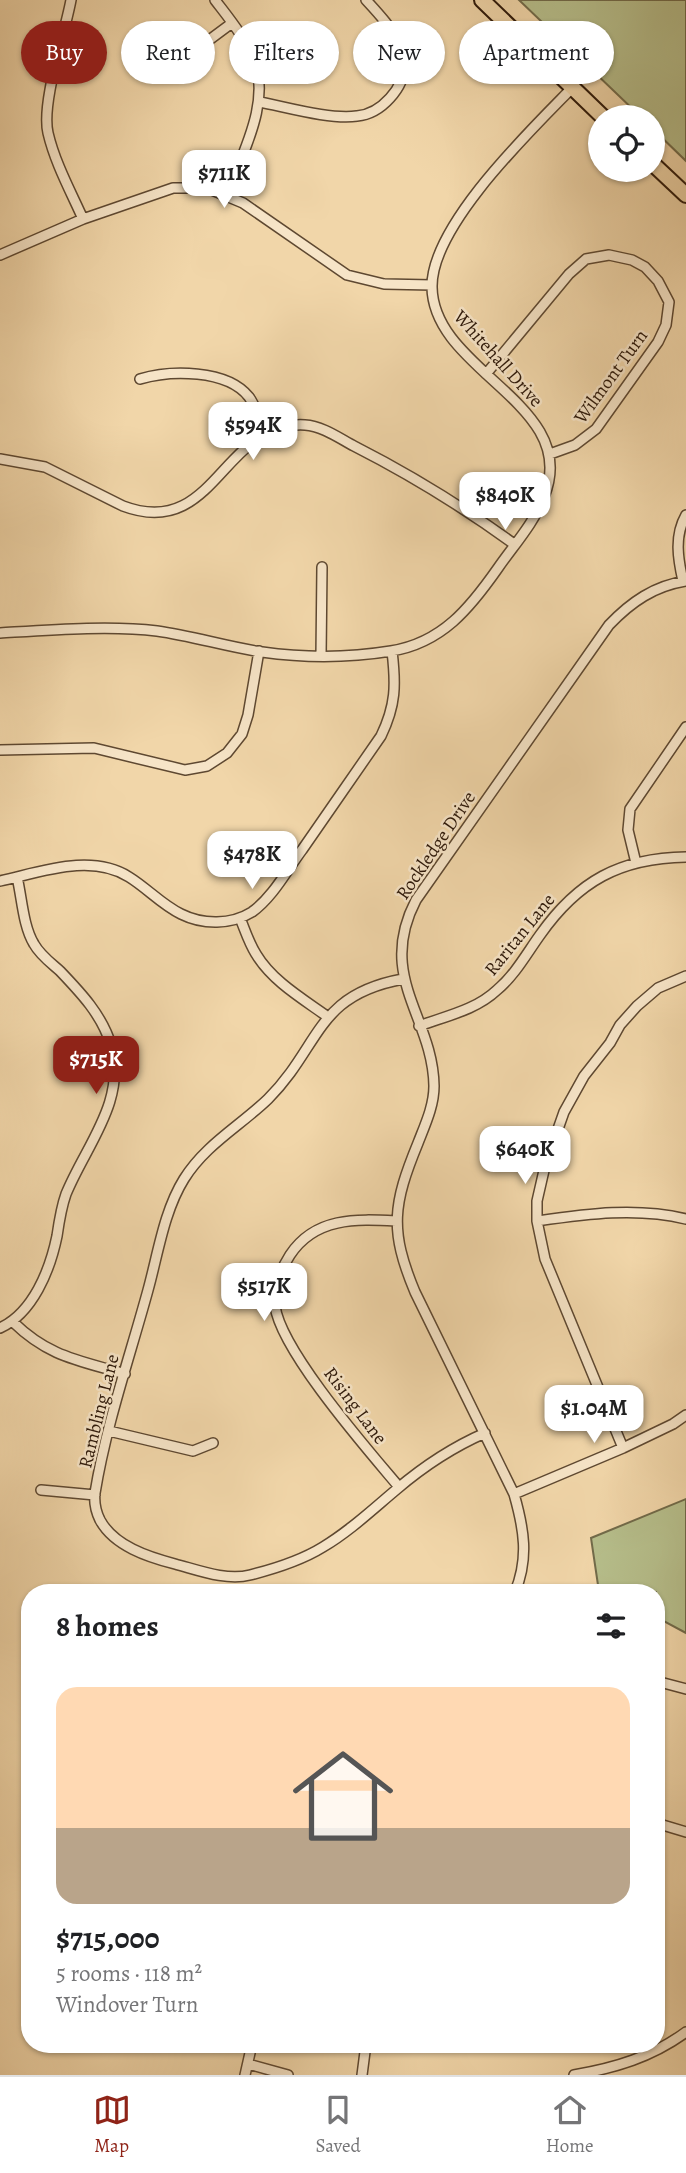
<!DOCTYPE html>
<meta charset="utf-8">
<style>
body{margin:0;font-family:Alegreya,serif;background:#f2f2f2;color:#202124;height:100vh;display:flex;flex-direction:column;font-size:26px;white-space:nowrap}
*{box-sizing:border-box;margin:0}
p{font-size:23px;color:#757577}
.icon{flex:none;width:38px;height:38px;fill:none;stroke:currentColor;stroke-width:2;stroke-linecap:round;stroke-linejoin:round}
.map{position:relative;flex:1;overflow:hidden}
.panel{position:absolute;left:21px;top:1584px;width:644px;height:469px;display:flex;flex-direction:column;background:#fff;border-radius:28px;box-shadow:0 2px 5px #0004}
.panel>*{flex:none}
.top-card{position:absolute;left:21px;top:21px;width:644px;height:63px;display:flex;gap:14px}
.tools{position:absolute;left:588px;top:105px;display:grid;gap:14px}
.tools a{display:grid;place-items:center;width:77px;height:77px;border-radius:50%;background:#fff;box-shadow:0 2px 5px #0004;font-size:35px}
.price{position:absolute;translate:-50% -60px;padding:0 16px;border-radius:14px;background:#fff;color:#222;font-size:23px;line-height:46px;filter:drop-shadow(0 2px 4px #0008)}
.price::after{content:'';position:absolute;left:50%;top:42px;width:21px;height:16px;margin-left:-10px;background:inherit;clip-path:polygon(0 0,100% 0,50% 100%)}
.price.active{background:#8f2418;color:#fff}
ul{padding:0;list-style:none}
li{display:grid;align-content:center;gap:14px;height:371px;padding:0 35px}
li span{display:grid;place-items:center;height:217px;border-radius:21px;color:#555}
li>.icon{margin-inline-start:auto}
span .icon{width:126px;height:126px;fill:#fffc;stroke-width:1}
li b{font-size:30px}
h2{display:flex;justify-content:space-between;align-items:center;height:84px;padding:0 35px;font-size:30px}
.tag{padding:0 24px;border-radius:32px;background:#fff;box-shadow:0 2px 5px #0004;font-size:24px;line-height:63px}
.tag.active{background:#8f2418;color:#fff}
.tab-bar{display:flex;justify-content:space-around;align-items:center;height:98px;border-top:2px solid #e0e0e0;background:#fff;font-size:19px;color:#757577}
.tab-bar a{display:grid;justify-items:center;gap:4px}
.tab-bar .active{color:#8f2418}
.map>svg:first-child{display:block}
.green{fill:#b6be8b;stroke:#726b4a;stroke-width:2}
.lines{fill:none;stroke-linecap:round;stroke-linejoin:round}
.street-casing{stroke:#5e4831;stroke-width:12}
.primary-casing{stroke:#2d1809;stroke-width:18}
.street{stroke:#f6e4c7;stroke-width:9}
.primary{stroke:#f1d6a9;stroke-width:14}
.labels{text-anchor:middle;stroke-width:5;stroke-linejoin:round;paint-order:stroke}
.street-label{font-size:19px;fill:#2d1809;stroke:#f6e4c7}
</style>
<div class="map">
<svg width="686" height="2075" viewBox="0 0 686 2075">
<rect width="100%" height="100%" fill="#f1d6a9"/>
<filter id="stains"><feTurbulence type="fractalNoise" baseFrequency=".00286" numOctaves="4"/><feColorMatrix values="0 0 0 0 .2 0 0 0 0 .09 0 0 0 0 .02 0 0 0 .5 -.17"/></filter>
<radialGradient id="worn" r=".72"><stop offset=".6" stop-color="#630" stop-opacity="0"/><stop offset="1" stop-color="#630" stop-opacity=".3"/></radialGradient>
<path class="green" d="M519 0H686V161L653 129V117H641Z
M686 1499V1633L656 1617V1592H612L598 1585 591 1538Z"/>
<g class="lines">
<defs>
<path id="street" d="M71 0C65 33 41 103 48 133 55 163 71 192 83 219
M215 0C228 17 243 35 252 54 273 99 243 152 227 194
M189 55 232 23
M260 102C286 107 331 120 357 116 369 115 381 108 390 98 423 62 392 28 366 0
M0 255 83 219 173 188H207L243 203 347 275 384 284 432 285
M486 374 569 274 586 259 609 255 632 260 645 267 658 281 669 302 666 325 658 342 596 429 575 445 550 454
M140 379C170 370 227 369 249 397 257 408 259 421 266 432
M0 459 45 467 123 506C216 541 222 420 305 425 322 426 339 438 354 446 411 475 463 507 514 544
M683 581C678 559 674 536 686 515
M0 633C48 630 110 625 157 631 193 636 227 647 262 652 305 658 348 658 391 651 442 643 470 608 498 568 514 545 534 523 544 497 582 404 433 372 432 287 431 226 530 131 572 88
M321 656 322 567
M0 750 94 748 185 770 207 766 227 753 242 734 248 715 259 651
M636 863 628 830 630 809 686 727
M0 881C41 872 91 853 129 877 147 888 162 905 181 914 203 925 231 925 252 912 273 897 287 870 302 850 328 812 355 774 381 736 396 705 396 685 392 651
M240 918C245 930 249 943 256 954 272 981 303 999 328 1017
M403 979C315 995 321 1046 268 1099 240 1126 205 1145 184 1179 164 1211 158 1254 148 1290 130 1356 106 1425 95 1493 94 1502 96 1512 100 1520 114 1546 148 1557 175 1564 198 1570 226 1581 250 1575 274 1569 302 1560 323 1547 350 1531 373 1509 397 1489 424 1466 453 1447 485 1433
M419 1026C446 1016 476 1010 497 990 515 975 527 953 540 935 578 881 620 858 686 857
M396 1221C356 1219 315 1217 290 1255 281 1269 273 1289 275 1306 281 1351 368 1450 399 1487
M537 1221C587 1214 636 1207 686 1219
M13 1322C49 1357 78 1360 125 1374
M0 1328C33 1313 50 1270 57 1236 59 1222 61 1208 66 1194 86 1145 127 1101 111 1045 102 1015 81 993 60 971 51 963 40 955 34 944 23 926 22 898 17 877
M109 1431 193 1451 213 1443
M623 1448 545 1259 537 1221V1201L545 1166 564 1112 584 1076 610 1043 620 1025 637 1006 658 988 686 976
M41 1490 95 1495
M514 1494 623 1448 673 1424 686 1415
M515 1592C529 1558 524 1529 514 1494L415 1292C389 1230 393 1204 418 1143 425 1125 434 1106 434 1086 433 1017 376 977 416 900L609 625C631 602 654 586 686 581
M656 1681 686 1689
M656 1823 686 1832
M248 2064 288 2075
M245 2075 252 2044
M362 2075 366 2044
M574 2075C615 2068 652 2057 686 2032"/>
<path id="primary" d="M482 0 603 117
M653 164 686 195"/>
</defs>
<use href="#street" class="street-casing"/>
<use href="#primary" class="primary-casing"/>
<use href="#street" class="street"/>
<use href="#primary" class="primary"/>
</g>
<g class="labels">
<g class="street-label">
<text transform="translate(499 358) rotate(48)" y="7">Whitehall Drive</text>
<text transform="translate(610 376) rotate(-54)" y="7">Wilmont Turn</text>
<text transform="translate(435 845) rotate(-56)" y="7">Rockledge Drive</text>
<text transform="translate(519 934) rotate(-51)" y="7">Raritan Lane</text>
<text transform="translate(356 1405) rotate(53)" y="7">Rising Lane</text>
<text transform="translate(98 1411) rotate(-76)" y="7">Rambling Lane</text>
</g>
</g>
<rect width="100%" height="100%" filter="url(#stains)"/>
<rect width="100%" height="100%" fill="url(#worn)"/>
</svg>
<div class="tools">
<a><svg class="icon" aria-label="locate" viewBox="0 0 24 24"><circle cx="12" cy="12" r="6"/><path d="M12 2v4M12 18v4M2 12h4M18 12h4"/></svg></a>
</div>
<b class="price" style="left:224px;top:210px">$711K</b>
<b class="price" style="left:253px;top:462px">$594K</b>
<b class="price" style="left:505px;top:532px">$840K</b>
<b class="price" style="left:252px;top:891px">$478K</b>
<b class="price active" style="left:96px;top:1096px">$715K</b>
<b class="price" style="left:525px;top:1186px">$640K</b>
<b class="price" style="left:264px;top:1323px">$517K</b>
<b class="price" style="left:594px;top:1445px">$1.04M</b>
<div class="top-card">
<a class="tag active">Buy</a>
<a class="tag">Rent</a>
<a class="tag">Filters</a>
<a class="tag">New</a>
<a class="tag">Apartment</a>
</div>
<section class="panel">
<h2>8 homes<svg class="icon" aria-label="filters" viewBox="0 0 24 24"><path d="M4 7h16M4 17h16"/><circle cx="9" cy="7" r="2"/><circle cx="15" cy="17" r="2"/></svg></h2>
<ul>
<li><span style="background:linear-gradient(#ffd9b3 65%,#b9a48a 0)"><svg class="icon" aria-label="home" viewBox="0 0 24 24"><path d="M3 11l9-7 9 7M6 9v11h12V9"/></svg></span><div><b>$715,000</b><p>5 rooms · 118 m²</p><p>Windover Turn</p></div></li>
</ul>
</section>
</div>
<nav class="tab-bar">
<a class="active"><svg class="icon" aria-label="map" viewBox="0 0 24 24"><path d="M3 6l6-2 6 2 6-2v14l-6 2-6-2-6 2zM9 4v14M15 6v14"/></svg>Map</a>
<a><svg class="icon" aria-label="saved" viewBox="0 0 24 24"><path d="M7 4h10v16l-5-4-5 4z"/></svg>Saved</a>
<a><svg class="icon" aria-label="home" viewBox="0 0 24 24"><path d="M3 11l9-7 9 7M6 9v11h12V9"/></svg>Home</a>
</nav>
